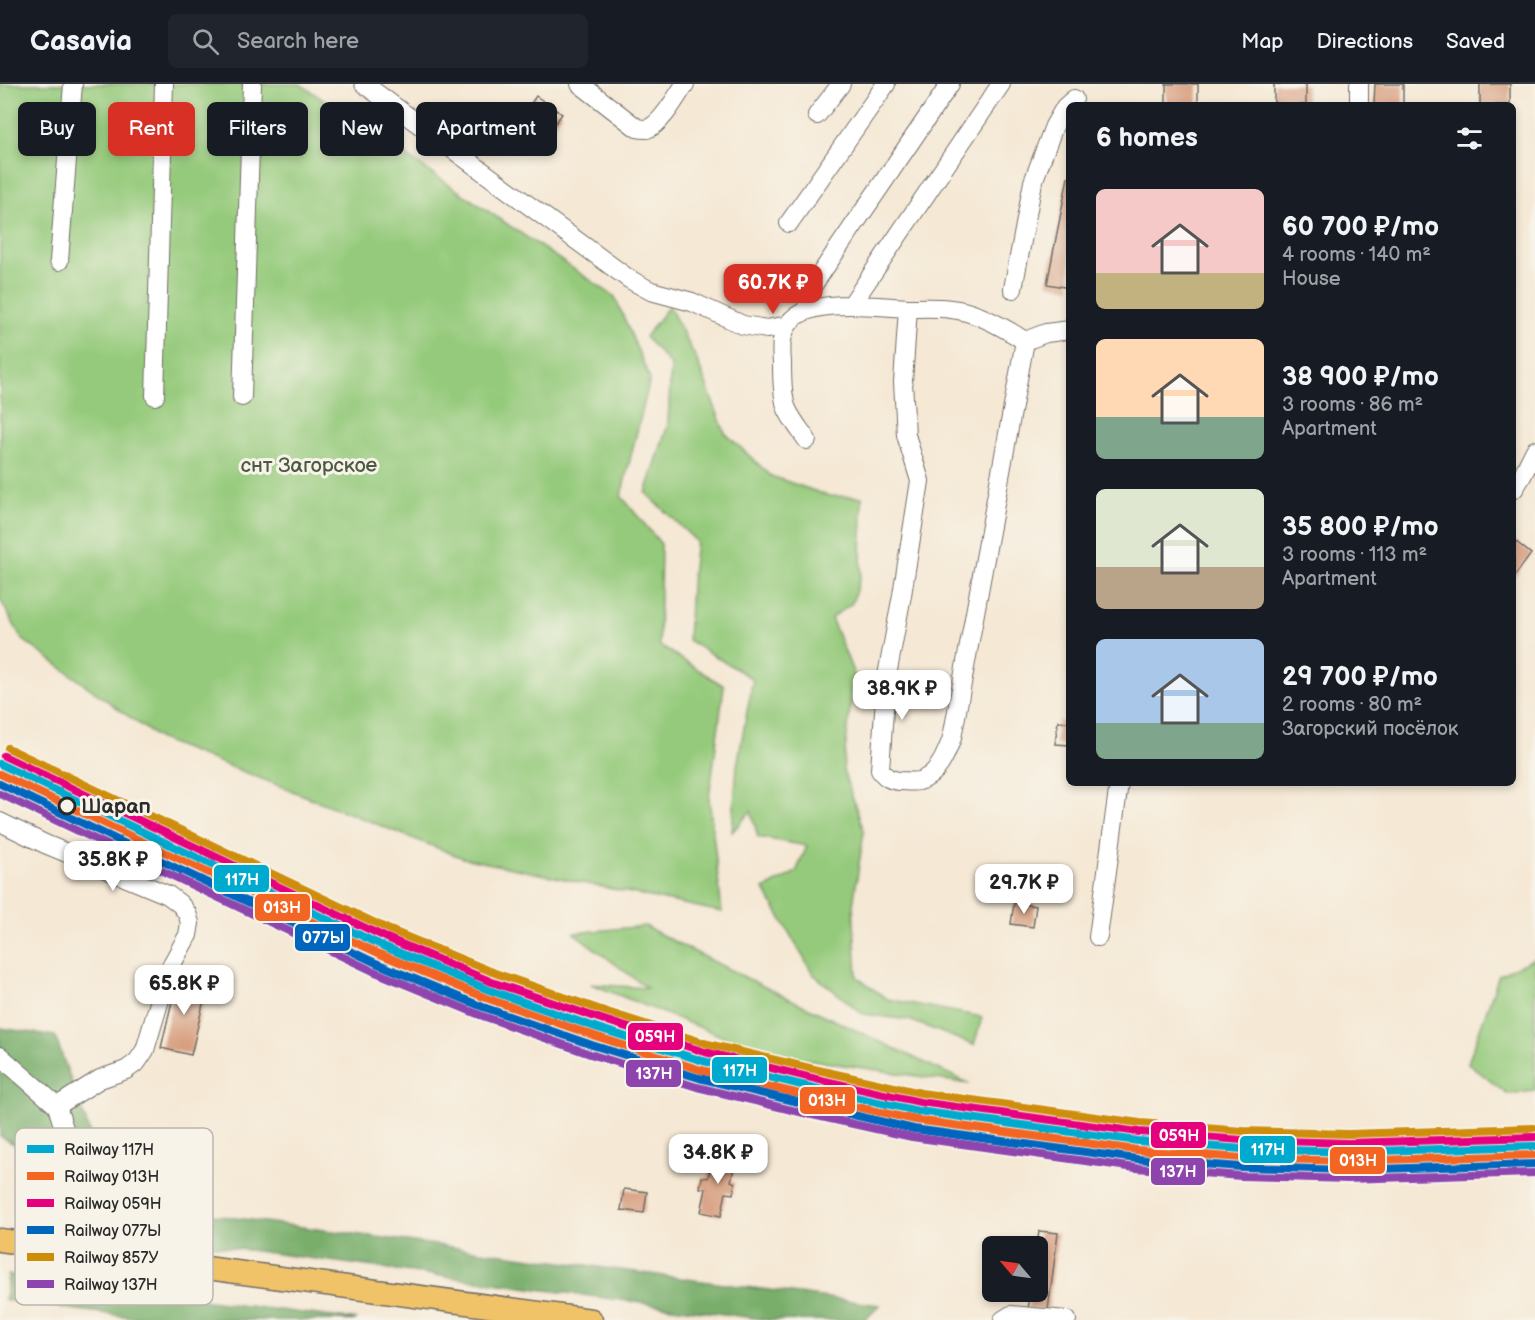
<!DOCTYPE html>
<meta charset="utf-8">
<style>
body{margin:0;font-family:"Balsamiq Sans",sans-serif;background:#20242c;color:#f1f3f6;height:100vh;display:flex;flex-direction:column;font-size:22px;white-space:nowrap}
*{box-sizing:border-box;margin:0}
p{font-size:20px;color:#9ea1a6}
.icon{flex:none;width:33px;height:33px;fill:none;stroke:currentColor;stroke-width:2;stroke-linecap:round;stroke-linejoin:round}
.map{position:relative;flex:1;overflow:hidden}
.sheet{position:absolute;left:1066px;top:18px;width:450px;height:684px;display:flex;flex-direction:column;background:#171b24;border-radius:9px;box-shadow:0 3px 9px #0003}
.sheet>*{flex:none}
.hud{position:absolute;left:18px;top:18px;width:570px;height:54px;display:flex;gap:12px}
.needle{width:39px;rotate:299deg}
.buttons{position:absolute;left:982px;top:1152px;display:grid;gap:12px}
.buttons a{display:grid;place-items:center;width:66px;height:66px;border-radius:9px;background:#171b24;box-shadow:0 3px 9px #0003;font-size:30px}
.price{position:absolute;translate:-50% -51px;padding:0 14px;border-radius:12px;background:#fff;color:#222;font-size:20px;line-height:39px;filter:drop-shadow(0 2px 3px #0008)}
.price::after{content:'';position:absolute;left:50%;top:36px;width:18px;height:14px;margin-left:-9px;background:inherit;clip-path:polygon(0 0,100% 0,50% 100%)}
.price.current{background:#d93025;color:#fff}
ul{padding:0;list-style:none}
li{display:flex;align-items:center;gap:18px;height:150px;padding:0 30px}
li span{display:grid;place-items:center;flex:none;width:168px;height:120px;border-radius:9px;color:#555}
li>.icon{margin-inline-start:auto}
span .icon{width:72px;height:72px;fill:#fffc;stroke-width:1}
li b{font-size:26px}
h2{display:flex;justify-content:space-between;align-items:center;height:72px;padding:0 30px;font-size:26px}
.tag{padding:0 21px;border-radius:9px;background:#171b24;box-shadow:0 3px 9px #0003;font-size:21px;line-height:54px}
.tag.current{background:#d93025;color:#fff}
header{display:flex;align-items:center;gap:36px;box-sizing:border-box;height:84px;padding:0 30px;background:#171b24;border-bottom:2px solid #363941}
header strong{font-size:28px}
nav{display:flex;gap:33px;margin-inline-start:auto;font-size:21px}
.search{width:420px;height:54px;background:#20242c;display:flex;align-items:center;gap:15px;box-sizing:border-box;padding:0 21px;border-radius:9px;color:#9ea1a6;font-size:22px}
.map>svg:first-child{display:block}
.green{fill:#95ca7b;stroke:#607a53;stroke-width:1.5}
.forest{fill:#78ae6b;stroke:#526c4b;stroke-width:1.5}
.building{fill:#d8a082}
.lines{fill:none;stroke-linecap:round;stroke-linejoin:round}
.minor-casing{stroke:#726d66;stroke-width:20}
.major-casing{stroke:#726d66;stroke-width:25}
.minor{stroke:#fff;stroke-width:18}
.major{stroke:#f1c369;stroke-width:22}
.rail-1-casing{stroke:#f7f3e8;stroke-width:12}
.rail-2-casing{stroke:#f7f3e8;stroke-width:12}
.rail-3-casing{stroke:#f7f3e8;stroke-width:12}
.rail-4-casing{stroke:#f7f3e8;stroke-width:12}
.rail-5-casing{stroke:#f7f3e8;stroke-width:12}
.rail-6-casing{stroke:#f7f3e8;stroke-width:12}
.rail-1{stroke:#00a9ce;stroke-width:8}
.rail-2{stroke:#f26522;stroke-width:8}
.rail-3{stroke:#e5007d;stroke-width:8}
.rail-4{stroke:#0065bd;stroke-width:8}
.rail-5{stroke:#ce8d09;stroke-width:8}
.rail-6{stroke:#8e44ad;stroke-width:8}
.stop-dot{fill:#f7f3e8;stroke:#2b2b2b;stroke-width:3}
.labels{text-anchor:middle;stroke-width:6;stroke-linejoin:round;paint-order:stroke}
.park-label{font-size:21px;fill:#4b5b43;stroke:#f7f3e8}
.stop-label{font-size:21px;font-weight:bold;fill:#2b2b2b;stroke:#f7f3e8;text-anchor:start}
.key{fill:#f7f3e8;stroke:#bab7af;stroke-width:1.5}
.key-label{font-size:16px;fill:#2b2b2b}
.line-badge{stroke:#f7f3e8;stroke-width:2}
.badge-label{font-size:16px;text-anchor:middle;font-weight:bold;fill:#fff}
</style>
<header>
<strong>Casavia</strong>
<div class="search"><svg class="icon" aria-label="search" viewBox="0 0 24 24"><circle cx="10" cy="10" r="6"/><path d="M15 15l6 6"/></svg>Search here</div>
<nav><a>Map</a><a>Directions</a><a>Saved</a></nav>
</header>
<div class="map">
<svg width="1535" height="1236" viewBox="0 0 1535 1236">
<rect width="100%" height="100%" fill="#f7f3e8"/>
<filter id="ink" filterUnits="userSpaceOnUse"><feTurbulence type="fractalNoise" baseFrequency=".0167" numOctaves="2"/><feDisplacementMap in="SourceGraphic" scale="12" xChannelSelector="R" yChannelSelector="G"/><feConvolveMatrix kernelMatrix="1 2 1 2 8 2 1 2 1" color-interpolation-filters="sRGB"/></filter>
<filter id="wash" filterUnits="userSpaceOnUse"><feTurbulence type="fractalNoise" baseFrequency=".008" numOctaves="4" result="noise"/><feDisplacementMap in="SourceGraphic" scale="24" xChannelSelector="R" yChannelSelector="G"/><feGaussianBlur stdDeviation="1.35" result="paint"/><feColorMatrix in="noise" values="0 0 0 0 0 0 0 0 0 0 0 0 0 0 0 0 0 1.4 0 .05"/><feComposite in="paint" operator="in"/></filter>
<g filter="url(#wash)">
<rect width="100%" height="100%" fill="#f5e8d4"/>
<path class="green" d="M0 0H300L615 213 650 295 621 412 661 460 659 561 724 602 709 714 722 828 463 774 160 655 22 555 0 515Z
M669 222 696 274 725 349 771 392 829 412 862 413 861 490 852 519 831 534 854 590 843 686 864 747 853 821 857 893 887 915 982 933 974 961 909 936 863 930 813 890 764 805 796 788 807 762 758 753 751 727 732 748 737 682 753 595 688 556 691 501 696 457 646 409 668 340 671 281 645 253Z
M645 842C751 899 861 948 970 1000L764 969 591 900 647 904 574 849Z
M1535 874V1007L1507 1010 1468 979 1499 891Z"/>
<path class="forest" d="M0 944 55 952 102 1082V1116L880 1221 865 1236H769L61 1141 23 1065 0 1052Z
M8 1191 357 1236H153L5 1216Z"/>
<g id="blocks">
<path class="building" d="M1166 0H1198V21H1166Z
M1274 0H1306V21H1274Z
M1375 0H1403V21H1374Z
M1480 0H1510V21H1480Z
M536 12 562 30 546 52 521 34Z
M1068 93H1070V204L1047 200Z
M1514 456 1531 470 1514 493Z
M1058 637 1070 639V661L1055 660Z
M1014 819 1036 822 1033 843 1011 840Z
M178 892 208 899 191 971 161 964Z
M713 1071 736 1076 731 1097 735 1099 733 1110 726 1109 721 1132 701 1128 706 1105 700 1104 702 1093 708 1094Z
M624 1105 647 1108 644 1129 621 1126Z
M1039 1147 1058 1149 1048 1226 1028 1224 1031 1208H1038V1162H1037Z"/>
</g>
</g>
<g filter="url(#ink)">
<use href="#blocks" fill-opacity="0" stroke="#726d66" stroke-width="1.5"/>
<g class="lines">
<defs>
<path id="minor" d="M364 0 629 195 651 207 692 218 743 241 767 245 788 241
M580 0 637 44C641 45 644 45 647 45 661 41 677 12 685 0
M1359 21V0
M817 31 841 0
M789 139 886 0
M59 177 73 0
M1013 205 1033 98 1054 42 1065 23 1074 15
M851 221 1001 0
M908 224C922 224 937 223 951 225 975 227 1005 244 1025 257L952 654C946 670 938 692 919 697 913 698 905 697 900 697 890 696 886 694 880 686L886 597 902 511 920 397 906 351 903 298Z
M806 227 811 204 950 0
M1025 257 1046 249 1070 246
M155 312 164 0
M242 313 252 0
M807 356C800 346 792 336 787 325 782 313 782 292 782 279 781 266 780 251 789 239 809 212 878 223 908 224
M1514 405 1522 392 1535 366
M0 738 45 760 168 811 180 820 187 829 190 839 188 851 172 880 167 892 145 966 137 978 126 986 100 995 57 1022 65 1048 37 1115 40 1162
M1098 853 1119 699
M0 972 57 1022
M1003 1236 1011 1231 1067 1236"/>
<path id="major" d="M0 1156 591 1236"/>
</defs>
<use href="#minor" class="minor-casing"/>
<use href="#major" class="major-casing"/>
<use href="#minor" class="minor"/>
<use href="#major" class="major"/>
<defs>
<path id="rail-1" d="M0 680 383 862 489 906 598 944 703 977 814 1004 918 1027 1138 1057 1242 1065 1349 1068 1535 1062"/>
<path id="rail-2" d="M0 690 380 870 486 914 595 952 701 986 812 1013 916 1036 1137 1066 1242 1074 1349 1077 1535 1071"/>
<path id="rail-3" d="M4 672 387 854 492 898 601 935 705 968 816 995 920 1018 1139 1048 1242 1056 1349 1059 1535 1053"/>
<path id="rail-4" d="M0 700 376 879 483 923 592 961 699 994 810 1021 914 1045 1137 1075 1241 1083 1348 1086 1535 1080"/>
<path id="rail-5" d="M8 664 390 846 495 889 604 927 708 960 818 986 921 1009 1140 1039 1243 1047 1349 1050 1534 1044"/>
<path id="rail-6" d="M0 710 373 887 480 931 590 970 697 1003 808 1030 912 1053 1136 1084 1241 1092 1348 1095 1535 1089"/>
</defs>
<use href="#rail-1" class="rail-1-casing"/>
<use href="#rail-2" class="rail-2-casing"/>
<use href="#rail-3" class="rail-3-casing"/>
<use href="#rail-4" class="rail-4-casing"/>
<use href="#rail-5" class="rail-5-casing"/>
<use href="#rail-6" class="rail-6-casing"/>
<use href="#rail-1" class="rail-1"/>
<use href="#rail-2" class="rail-2"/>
<use href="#rail-3" class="rail-3"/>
<use href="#rail-4" class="rail-4"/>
<use href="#rail-5" class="rail-5"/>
<use href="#rail-6" class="rail-6"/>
</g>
</g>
<circle class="stop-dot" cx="67" cy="722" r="8"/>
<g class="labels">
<g class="park-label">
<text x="309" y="388">снт Загорское</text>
</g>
<g class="stop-label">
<text x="81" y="729">Шарап</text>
</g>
</g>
<rect x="15" y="1044" width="198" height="177" rx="9" class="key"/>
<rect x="27" y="1061" width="27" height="8" fill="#00a9ce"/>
<rect x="27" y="1088" width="27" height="8" fill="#f26522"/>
<rect x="27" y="1115" width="27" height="8" fill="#e5007d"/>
<rect x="27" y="1142" width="27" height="8" fill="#0065bd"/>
<rect x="27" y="1169" width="27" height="8" fill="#ce8d09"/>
<rect x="27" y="1196" width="27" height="8" fill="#8e44ad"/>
<g class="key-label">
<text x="64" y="1071">Railway 117Н</text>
<text x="64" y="1098">Railway 013Н</text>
<text x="64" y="1125">Railway 059Н</text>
<text x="64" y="1152">Railway 077Ы</text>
<text x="64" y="1179">Railway 857У</text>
<text x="64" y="1206">Railway 137Н</text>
</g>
<g class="line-badge">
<rect x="213" y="780" width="57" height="29" rx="6" fill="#00a9ce"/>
<rect x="254" y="809" width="57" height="29" rx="6" fill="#f26522"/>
<rect x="294" y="839" width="57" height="29" rx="6" fill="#0065bd"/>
<rect x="627" y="938" width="57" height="29" rx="6" fill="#e5007d"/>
<rect x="711" y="972" width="57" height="28" rx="6" fill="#00a9ce"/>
<rect x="625" y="975" width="57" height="29" rx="6" fill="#8e44ad"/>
<rect x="799" y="1002" width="57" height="29" rx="6" fill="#f26522"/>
<rect x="1150" y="1037" width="57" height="28" rx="6" fill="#e5007d"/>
<rect x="1239" y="1051" width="57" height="29" rx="6" fill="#00a9ce"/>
<rect x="1329" y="1062" width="57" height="29" rx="6" fill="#f26522"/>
<rect x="1150" y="1073" width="56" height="29" rx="6" fill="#8e44ad"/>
</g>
<g class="badge-label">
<text x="242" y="801">117Н</text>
<text x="282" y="829">013Н</text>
<text x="323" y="859">077Ы</text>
<text x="655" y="958">059Н</text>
<text x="740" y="992">117Н</text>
<text x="654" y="995">137Н</text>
<text x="827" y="1022">013Н</text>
<text x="1179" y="1057">059Н</text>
<text x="1268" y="1071">117Н</text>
<text x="1358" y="1082">013Н</text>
<text x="1178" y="1093">137Н</text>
</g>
</svg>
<div class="buttons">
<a><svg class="needle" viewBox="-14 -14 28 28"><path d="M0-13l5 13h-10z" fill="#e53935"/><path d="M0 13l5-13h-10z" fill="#9ea1a6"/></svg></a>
</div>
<b class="price current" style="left:773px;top:231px">60.7K ₽</b>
<b class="price" style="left:902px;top:637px">38.9K ₽</b>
<b class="price" style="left:113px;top:808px">35.8K ₽</b>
<b class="price" style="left:1024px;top:831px">29.7K ₽</b>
<b class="price" style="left:184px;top:932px">65.8K ₽</b>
<b class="price" style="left:718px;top:1101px">34.8K ₽</b>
<div class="hud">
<a class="tag">Buy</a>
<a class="tag current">Rent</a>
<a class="tag">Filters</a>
<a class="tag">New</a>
<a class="tag">Apartment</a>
</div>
<section class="sheet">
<h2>6 homes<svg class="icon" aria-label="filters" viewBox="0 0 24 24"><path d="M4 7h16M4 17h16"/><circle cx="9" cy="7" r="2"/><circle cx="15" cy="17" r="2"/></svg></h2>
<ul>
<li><span style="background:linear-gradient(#f6c9c9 70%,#c2b280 0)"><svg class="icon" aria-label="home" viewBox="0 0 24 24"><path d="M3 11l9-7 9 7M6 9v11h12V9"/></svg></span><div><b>60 700 ₽/mo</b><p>4 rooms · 140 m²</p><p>House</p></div></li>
<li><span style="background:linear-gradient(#ffd9b3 65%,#7fa58c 0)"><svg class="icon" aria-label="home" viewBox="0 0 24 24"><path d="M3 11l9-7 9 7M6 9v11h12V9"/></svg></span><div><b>38 900 ₽/mo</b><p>3 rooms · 86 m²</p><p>Apartment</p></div></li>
<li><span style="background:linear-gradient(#dfe7d0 65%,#b9a48a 0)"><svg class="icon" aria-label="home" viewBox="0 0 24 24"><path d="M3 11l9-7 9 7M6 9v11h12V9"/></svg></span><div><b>35 800 ₽/mo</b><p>3 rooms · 113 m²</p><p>Apartment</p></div></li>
<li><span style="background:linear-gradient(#a9c7e8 70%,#7fa58c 0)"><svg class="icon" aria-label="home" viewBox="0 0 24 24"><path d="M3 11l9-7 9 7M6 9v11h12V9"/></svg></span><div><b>29 700 ₽/mo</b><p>2 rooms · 80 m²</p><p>Загорский посёлок</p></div></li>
</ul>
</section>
</div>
